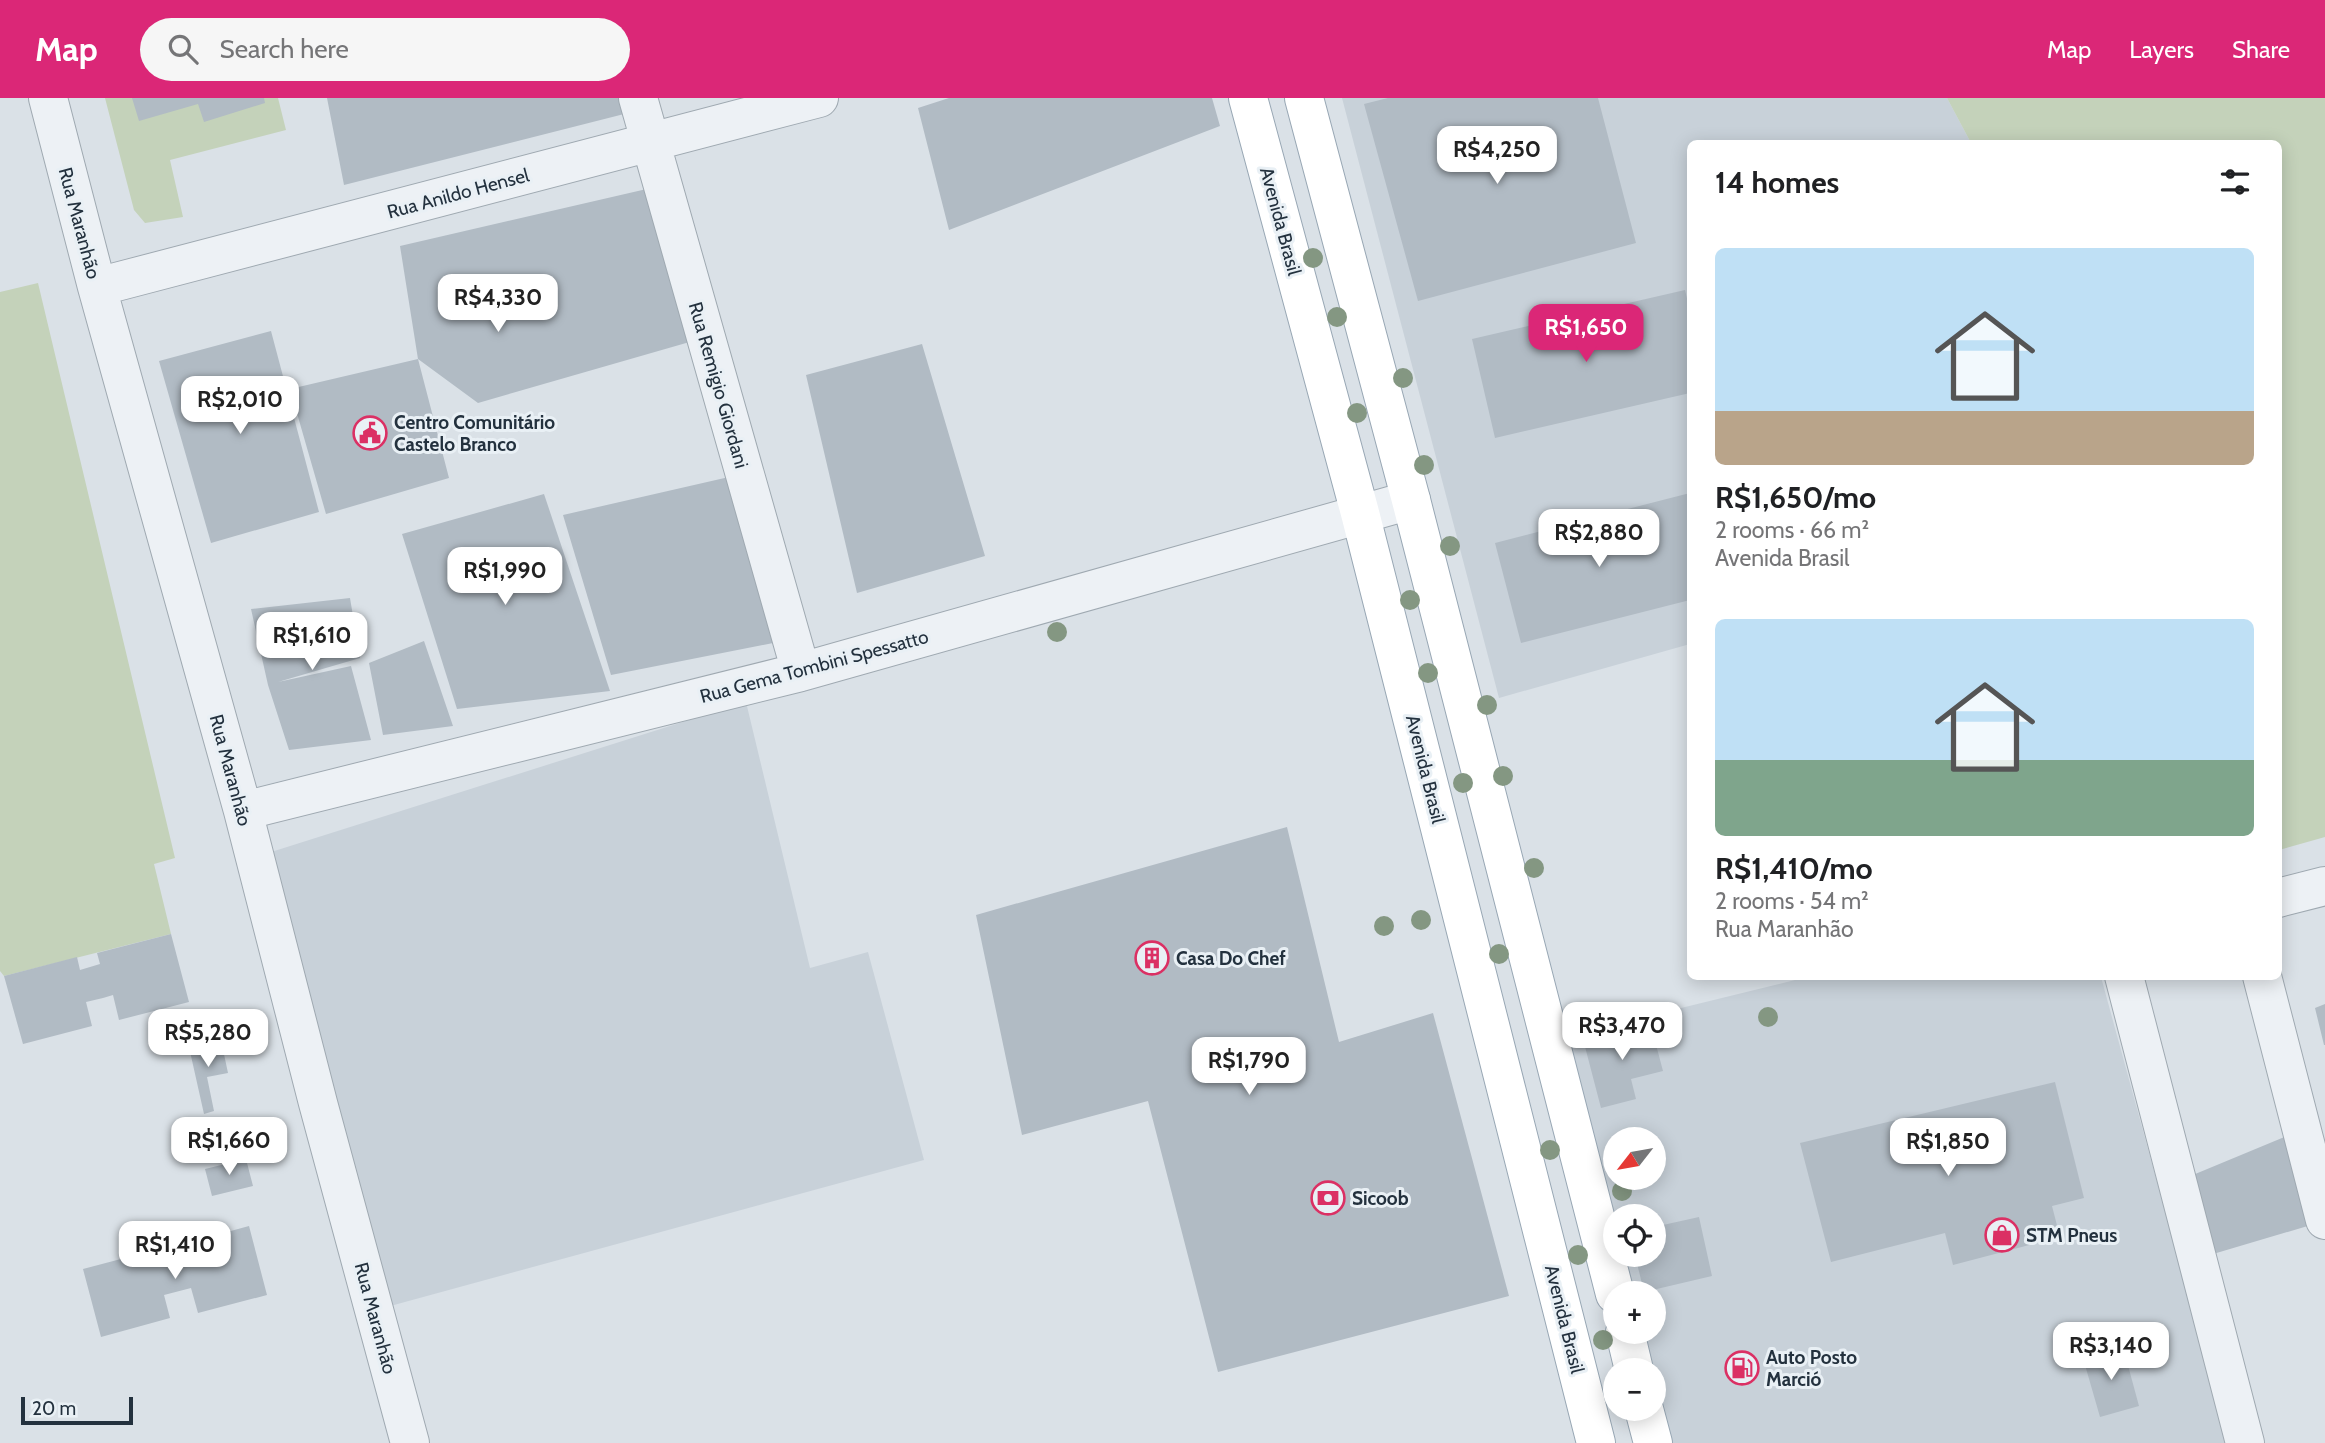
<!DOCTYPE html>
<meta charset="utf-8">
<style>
body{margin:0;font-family:Cabin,sans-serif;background:#f6f6f6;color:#202124;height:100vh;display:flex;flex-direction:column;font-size:26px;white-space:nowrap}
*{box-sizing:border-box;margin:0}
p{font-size:23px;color:#757577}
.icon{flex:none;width:38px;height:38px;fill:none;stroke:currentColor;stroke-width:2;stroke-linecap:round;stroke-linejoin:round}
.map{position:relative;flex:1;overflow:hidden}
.side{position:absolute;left:1687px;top:42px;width:595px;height:840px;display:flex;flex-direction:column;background:#fff;border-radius:10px;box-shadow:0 4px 18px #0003}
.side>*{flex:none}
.needle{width:46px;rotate:239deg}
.tools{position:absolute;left:1603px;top:1029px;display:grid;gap:14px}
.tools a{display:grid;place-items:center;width:63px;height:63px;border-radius:50%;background:#fff;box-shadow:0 4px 18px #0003;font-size:35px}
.scale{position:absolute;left:21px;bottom:18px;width:112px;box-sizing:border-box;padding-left:7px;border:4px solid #23313e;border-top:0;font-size:19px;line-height:24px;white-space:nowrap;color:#23313e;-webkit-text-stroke:5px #e9f0f5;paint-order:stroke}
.price{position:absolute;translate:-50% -60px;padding:0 16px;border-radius:14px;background:#fff;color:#222;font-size:23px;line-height:46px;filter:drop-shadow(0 2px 4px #0008)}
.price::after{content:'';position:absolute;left:50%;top:42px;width:21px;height:16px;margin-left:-10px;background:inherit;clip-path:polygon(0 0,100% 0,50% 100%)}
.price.active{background:#db2777;color:#fff}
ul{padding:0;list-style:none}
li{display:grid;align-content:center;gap:14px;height:371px;padding:0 28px}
li span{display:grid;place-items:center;height:217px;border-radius:10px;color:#555}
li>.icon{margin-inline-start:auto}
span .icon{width:126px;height:126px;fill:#fffc;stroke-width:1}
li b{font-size:30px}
h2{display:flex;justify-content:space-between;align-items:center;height:84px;padding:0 28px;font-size:30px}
header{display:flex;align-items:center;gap:42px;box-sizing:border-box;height:98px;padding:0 35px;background:#db2777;color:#fff}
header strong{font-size:33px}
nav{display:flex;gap:38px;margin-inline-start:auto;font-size:24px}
.search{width:490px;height:63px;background:#f6f6f6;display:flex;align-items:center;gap:18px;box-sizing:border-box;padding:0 24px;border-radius:38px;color:#757577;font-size:26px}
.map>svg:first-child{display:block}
.built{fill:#c8d1d9;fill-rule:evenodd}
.green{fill:#c4d2ba}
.building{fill:#b1bbc4}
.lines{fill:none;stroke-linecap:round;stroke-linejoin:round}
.minor-casing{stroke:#9fa9b1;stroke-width:40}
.major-casing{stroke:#98a7b4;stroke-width:40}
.minor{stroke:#edf1f5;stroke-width:38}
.major{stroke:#fff;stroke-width:38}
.tree{fill:#849782}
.labels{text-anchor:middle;stroke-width:6;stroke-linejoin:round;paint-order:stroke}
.street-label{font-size:19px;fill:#23313e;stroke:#e9f0f5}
.poi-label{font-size:19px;font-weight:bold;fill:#23313e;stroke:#e9f0f5;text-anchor:start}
</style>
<header>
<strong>Map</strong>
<div class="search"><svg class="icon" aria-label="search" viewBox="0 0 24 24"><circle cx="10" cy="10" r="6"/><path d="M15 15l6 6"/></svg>Search here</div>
<nav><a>Map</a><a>Layers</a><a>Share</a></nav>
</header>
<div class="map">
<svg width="2325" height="1345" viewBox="0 0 2325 1345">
<rect width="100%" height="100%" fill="#dae1e7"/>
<path class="built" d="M1342 0H1947L1971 45 1690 46V546L1499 600Z
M746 604 810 870 868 854 924 1062 383 1210 268 755Z
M1807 879H2101L2227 1340 2225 1345H1671L1654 1282V1272H1651L1641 1234H1654V1195H1631L1621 1157H1654V1118H1615V1136L1563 939ZM1615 1041H1654V1080H1615Z"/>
<path class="green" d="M105 0H278L286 32 170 62 183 119 145 125 134 112Z
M1947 0H2325V739L2279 752 2278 46 1971 45Z
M38 185 175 760 154 766 171 836 4 878 0 873V194Z"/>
<path class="building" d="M132 0H264L265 5 204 24 198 6 139 23Z
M327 0H628L632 14 344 87Z
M949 0H1212L1220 28 949 132 918 10Z
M1388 0H1598L1636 145 1418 203 1364 6Z
M651 90 700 241 478 305 418 261 449 380 326 416 290 291 418 261 400 148Z
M1685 192 1690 213V295L1495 340 1472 241Z
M271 233 319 414 211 445 159 263Z
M922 246 985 458 857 495 806 277Z
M729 379 778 544 611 577 563 417Z
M1690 395V502L1521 545 1495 445Z
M544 396 610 593 457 611 402 436Z
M350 500 360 560 278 584 351 568 371 642 289 652 268 587 251 511Z
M424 543 453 628 383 637 369 565Z
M1287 729 1339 944 1433 915 1509 1198 1218 1274 1148 1003 1022 1037 976 817Z
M171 836 189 904 119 922 113 897 103 900 86 904 92 928 23 946 4 878 77 859 80 872 100 866 97 855Z
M2325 906V947H2324L2315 910Z
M1650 924 1663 973 1631 981 1636 1001 1601 1010 1583 941Z
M221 942 228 975 207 979 214 1013 204 1016 189 949Z
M2055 984 2084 1100 2052 1108 2060 1139 1953 1167 1945 1135 1831 1164 1800 1045Z
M2289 1037 2311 1127 2203 1159 2188 1079Z
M246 1061 253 1088 212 1098 205 1071Z
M1699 1119 1712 1178 1644 1194 1635 1157H1654V1129Z
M249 1128 267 1197 198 1215 191 1190 164 1197 170 1220 101 1239 83 1171 155 1152 158 1164 179 1159 176 1148Z
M2123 1249 2139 1308 2100 1319 2083 1260Z"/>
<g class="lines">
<defs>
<path id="minor" d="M48 0 97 189 243 713 318 1005 410 1345
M638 0 801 574
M97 189 819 0
M243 713 801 574 1411 402
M2278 800 2325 788
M2124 878 2245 1345
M2262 878 2325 1122"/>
<path id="major" d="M1248 0 1360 415 1596 1345
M1304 0 1411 402 1615 1196
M1625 1234 1634 1272
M1644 1311 1653 1345"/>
</defs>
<use href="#minor" class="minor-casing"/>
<use href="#major" class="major-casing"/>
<use href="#minor" class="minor"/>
<use href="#major" class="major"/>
</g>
<g class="tree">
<circle cx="1313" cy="160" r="10"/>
<circle cx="1337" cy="219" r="10"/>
<circle cx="1403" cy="280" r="10"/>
<circle cx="1357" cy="315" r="10"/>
<circle cx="1424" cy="367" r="10"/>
<circle cx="1450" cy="448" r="10"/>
<circle cx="1410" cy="502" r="10"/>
<circle cx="1057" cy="534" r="10"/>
<circle cx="1428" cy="575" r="10"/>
<circle cx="1487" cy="607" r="10"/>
<circle cx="1503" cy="678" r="10"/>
<circle cx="1463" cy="685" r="10"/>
<circle cx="1534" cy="770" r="10"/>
<circle cx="1421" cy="822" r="10"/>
<circle cx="1384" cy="828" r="10"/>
<circle cx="1499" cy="856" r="10"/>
<circle cx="1768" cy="919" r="10"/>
<circle cx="1550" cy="1052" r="10"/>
<circle cx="1622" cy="1093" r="10"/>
<circle cx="1578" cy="1157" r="10"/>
<circle cx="1603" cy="1242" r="10"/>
</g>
<defs>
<symbol id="civic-ring" viewBox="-11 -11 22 22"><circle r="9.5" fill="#e9f0f5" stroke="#db3064" stroke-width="1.5"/><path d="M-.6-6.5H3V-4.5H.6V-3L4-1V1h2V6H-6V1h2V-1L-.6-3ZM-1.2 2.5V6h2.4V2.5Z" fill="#db3064"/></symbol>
<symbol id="building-ring" viewBox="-11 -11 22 22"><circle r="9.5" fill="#e9f0f5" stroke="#db3064" stroke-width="1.5"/><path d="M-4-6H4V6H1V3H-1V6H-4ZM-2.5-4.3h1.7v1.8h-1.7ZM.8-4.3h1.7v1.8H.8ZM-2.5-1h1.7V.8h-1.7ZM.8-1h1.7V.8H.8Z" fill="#db3064"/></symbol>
<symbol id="bank-ring" viewBox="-11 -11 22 22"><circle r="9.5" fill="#e9f0f5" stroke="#db3064" stroke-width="1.5"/><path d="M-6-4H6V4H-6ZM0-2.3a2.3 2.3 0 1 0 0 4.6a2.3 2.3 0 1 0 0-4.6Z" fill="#db3064"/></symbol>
<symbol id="shop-ring" viewBox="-11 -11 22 22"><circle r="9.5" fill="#e9f0f5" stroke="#db3064" stroke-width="1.5"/><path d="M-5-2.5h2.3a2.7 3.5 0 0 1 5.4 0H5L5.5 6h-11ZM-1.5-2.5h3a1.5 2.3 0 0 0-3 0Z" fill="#db3064"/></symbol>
<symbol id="fuel-ring" viewBox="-11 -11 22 22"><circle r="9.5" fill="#e9f0f5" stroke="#db3064" stroke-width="1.5"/><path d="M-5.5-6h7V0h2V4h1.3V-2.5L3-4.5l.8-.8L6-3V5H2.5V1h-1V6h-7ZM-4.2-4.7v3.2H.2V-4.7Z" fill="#db3064"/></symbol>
</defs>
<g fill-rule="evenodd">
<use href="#civic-ring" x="351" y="316" width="38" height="38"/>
<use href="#building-ring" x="1133" y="841" width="38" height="38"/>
<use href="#bank-ring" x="1309" y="1081" width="38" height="38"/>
<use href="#shop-ring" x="1983" y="1118" width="38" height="38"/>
<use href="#fuel-ring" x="1723" y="1251" width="38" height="38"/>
</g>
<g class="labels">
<g class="street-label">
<text transform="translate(458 95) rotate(-15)" y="7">Rua Anildo Hensel</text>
<text transform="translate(1281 123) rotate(75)" y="7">Avenida Brasil</text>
<text transform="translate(80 125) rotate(75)" y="7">Rua Maranhão</text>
<text transform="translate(719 287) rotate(74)" y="7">Rua Remigio Giordani</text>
<text transform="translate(814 568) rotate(-15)" y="7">Rua Gema Tombini Spessatto</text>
<text transform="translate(1426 671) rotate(76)" y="7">Avenida Brasil</text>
<text transform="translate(231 672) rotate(75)" y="7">Rua Maranhão</text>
<text transform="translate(376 1220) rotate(75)" y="7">Rua Maranhão</text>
<text transform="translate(1565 1221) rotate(76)" y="7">Avenida Brasil</text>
</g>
<g class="poi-label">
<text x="394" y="331">Centro Comunitário<tspan x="394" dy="22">Castelo Branco</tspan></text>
<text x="1176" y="867">Casa Do Chef</text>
<text x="1352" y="1107">Sicoob</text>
<text x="2026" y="1144">STM Pneus</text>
<text x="1766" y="1266">Auto Posto<tspan x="1766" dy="22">Marció</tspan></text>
</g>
</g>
</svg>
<div class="tools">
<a><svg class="needle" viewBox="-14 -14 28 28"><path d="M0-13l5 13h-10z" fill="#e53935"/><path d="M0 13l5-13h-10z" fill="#757577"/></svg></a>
<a><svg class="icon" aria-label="locate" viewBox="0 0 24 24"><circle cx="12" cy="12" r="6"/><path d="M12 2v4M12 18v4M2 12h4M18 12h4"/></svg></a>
<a>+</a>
<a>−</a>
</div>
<div class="scale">20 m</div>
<b class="price" style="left:1497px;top:88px">R$4,250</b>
<b class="price" style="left:498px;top:236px">R$4,330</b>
<b class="price active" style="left:1586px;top:266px">R$1,650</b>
<b class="price" style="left:240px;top:338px">R$2,010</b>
<b class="price" style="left:1599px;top:471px">R$2,880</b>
<b class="price" style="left:505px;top:509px">R$1,990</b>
<b class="price" style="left:312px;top:574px">R$1,610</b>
<b class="price" style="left:1622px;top:964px">R$3,470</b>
<b class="price" style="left:208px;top:971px">R$5,280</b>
<b class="price" style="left:1249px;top:999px">R$1,790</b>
<b class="price" style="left:229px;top:1079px">R$1,660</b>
<b class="price" style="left:1948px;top:1080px">R$1,850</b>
<b class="price" style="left:175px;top:1183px">R$1,410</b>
<b class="price" style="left:2111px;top:1284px">R$3,140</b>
<section class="side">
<h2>14 homes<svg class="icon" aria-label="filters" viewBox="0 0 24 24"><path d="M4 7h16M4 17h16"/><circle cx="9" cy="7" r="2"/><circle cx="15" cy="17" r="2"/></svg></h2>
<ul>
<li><span style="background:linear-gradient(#bfe0f5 75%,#b9a48a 0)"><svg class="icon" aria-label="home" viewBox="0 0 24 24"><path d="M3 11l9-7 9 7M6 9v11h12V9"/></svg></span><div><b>R$1,650/mo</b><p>2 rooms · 66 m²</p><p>Avenida Brasil</p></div></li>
<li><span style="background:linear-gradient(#bfe0f5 65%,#7fa58c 0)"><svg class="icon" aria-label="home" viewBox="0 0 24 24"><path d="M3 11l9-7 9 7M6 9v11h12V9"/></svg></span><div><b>R$1,410/mo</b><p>2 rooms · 54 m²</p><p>Rua Maranhão</p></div></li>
</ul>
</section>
</div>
